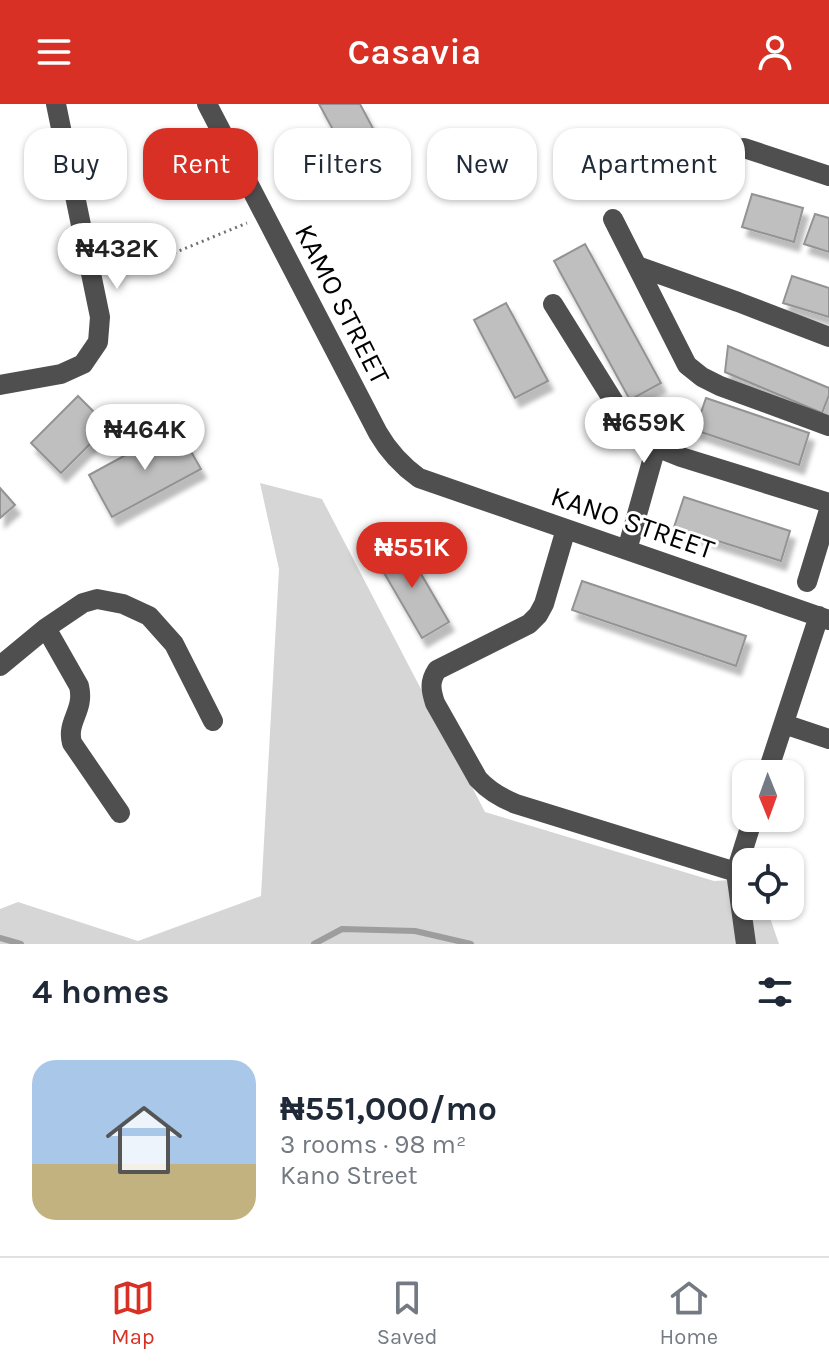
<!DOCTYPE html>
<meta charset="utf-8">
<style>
body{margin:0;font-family:Karla,sans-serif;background:#f2f2f3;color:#1f2937;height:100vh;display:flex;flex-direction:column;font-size:30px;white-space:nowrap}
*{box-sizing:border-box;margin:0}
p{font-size:26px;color:#747a83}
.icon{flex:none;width:44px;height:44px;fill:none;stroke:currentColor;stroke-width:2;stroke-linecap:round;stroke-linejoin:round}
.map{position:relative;height:840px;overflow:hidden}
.drawer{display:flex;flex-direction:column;background:#fff;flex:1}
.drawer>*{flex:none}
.banner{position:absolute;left:24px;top:24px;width:782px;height:72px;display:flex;gap:16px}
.needle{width:52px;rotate:179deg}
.buttons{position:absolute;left:732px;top:656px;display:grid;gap:16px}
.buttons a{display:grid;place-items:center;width:72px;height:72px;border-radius:16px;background:#fff;box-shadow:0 2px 6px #0004;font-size:40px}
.price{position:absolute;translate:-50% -68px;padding:0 18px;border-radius:28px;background:#fff;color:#222;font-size:26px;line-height:52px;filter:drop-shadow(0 2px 4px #0008)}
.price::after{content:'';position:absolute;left:50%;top:48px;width:24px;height:18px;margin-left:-12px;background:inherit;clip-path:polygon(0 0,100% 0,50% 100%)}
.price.current{background:#d93025;color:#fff}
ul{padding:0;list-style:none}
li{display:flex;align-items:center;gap:24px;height:200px;padding:0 32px}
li+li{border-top:2px solid #e0e1e3}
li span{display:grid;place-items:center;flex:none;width:224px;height:160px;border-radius:24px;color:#555}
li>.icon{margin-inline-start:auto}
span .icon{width:96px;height:96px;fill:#fffc;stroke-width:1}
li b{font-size:34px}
h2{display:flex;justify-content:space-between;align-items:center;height:96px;padding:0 32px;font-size:34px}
.tag{padding:0 28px;border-radius:24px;background:#fff;box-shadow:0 2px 6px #0004;font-size:28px;line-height:72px}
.tag.current{background:#d93025;color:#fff}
header{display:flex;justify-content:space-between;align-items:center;height:104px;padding:0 32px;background:#d93025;color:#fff;font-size:36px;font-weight:600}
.tab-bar{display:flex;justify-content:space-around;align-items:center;height:112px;border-top:2px solid #e0e1e3;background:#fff;font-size:22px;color:#747a83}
.tab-bar a{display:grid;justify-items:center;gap:4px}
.tab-bar .current{color:#d93025}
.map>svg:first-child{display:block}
.green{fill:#d6d6d6}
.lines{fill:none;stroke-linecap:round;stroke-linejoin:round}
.stream{stroke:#9d9d9d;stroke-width:6}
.building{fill:#bfbfbf;stroke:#939393;stroke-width:2;filter:url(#shadow)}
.path{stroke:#717171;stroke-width:3;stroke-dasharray:2 4;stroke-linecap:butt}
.minor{stroke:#4f4f4f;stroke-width:20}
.labels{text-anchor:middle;stroke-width:6;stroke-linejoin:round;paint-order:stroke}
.street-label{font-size:28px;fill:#000;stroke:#fff}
</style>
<header><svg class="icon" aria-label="menu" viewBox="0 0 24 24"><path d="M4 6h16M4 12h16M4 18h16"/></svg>Casavia<svg class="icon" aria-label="person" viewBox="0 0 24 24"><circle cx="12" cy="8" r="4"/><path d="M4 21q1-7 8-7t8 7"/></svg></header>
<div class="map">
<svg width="829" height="840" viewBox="0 0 829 840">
<defs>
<filter id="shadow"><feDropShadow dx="5" dy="9" stdDeviation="2" flood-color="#0004"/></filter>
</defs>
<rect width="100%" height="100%" fill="#fff"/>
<path class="green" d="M260 379 322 395 485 708 714 777 746 775V802H766L779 840H0V805L18 798 138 837 261 792 279 465Z"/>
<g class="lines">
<path class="stream" d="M0 834 21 840
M314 840 342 825 415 827 471 840"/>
</g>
<path class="building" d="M319 0H360L394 64 363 81Z
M752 90 803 104 794 138 742 123Z
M815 110 829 114V148L804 140Z
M585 140 661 279 630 296 554 157Z
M792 172 829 184V213L783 199Z
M506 199 548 277 515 294 474 216Z
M728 242 829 284V291L822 309 725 268Z
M78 292 108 322 61 369 31 339Z
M706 294 809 329 799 361 695 326Z
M177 323 201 365 112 413 89 371Z
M0 384 15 401 0 414Z
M684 393 790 427 781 457 674 423Z
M403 439 449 518 422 534 376 455Z
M582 477 746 532 736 562 572 506Z"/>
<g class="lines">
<path class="path" d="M113 174 247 119"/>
<path class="minor" d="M207 0 378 329C389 348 401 361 419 374L829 516
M744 44 829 72
M613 115 687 261 702 273 720 282 829 322
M637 162 738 198 829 233
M553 200 629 322 656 343 681 353 829 399
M0 281 61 270 83 260 98 238 100 213 56 0
M566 425 544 500 538 511 529 520 437 566C429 578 431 586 435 599L478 675C489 687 501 694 516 700L736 768
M627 446 656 343
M807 478 829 406
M46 524 79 582C85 607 66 617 72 639L120 709
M0 562 46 524 83 499 97 495 123 500 149 512 174 540 213 617
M784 620 829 635
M767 670 819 512
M746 840 736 768 753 714"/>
</g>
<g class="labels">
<g class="street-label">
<text transform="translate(343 200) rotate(63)" y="10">KAMO STREET</text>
<text transform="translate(633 418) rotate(19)" y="10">KANO STREET</text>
</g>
</g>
</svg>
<div class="buttons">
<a><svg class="needle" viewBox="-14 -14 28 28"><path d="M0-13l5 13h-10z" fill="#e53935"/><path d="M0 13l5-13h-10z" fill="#747a83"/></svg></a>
<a><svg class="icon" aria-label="locate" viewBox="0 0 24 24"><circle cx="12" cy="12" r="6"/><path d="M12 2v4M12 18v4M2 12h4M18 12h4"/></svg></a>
</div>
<b class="price" style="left:117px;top:187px">₦432K</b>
<b class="price" style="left:644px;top:361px">₦659K</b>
<b class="price" style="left:145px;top:368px">₦464K</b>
<b class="price current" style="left:412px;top:486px">₦551K</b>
<div class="banner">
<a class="tag">Buy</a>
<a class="tag current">Rent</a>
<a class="tag">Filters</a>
<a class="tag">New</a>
<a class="tag">Apartment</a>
</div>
</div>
<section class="drawer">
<h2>4 homes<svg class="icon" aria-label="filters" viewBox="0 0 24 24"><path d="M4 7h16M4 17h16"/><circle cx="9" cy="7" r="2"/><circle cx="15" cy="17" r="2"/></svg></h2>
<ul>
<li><span style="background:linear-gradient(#a9c7e8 65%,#c2b280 0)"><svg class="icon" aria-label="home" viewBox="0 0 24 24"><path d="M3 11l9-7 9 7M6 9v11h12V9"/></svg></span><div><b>₦551,000/mo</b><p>3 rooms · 98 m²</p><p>Kano Street</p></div></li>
</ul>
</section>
<nav class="tab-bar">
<a class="current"><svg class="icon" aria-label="map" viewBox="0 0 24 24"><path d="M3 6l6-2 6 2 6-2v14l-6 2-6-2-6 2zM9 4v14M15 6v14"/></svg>Map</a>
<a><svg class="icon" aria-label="saved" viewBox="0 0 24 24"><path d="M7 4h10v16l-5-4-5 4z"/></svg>Saved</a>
<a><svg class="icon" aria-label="home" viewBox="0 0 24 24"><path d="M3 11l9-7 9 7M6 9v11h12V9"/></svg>Home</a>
</nav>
